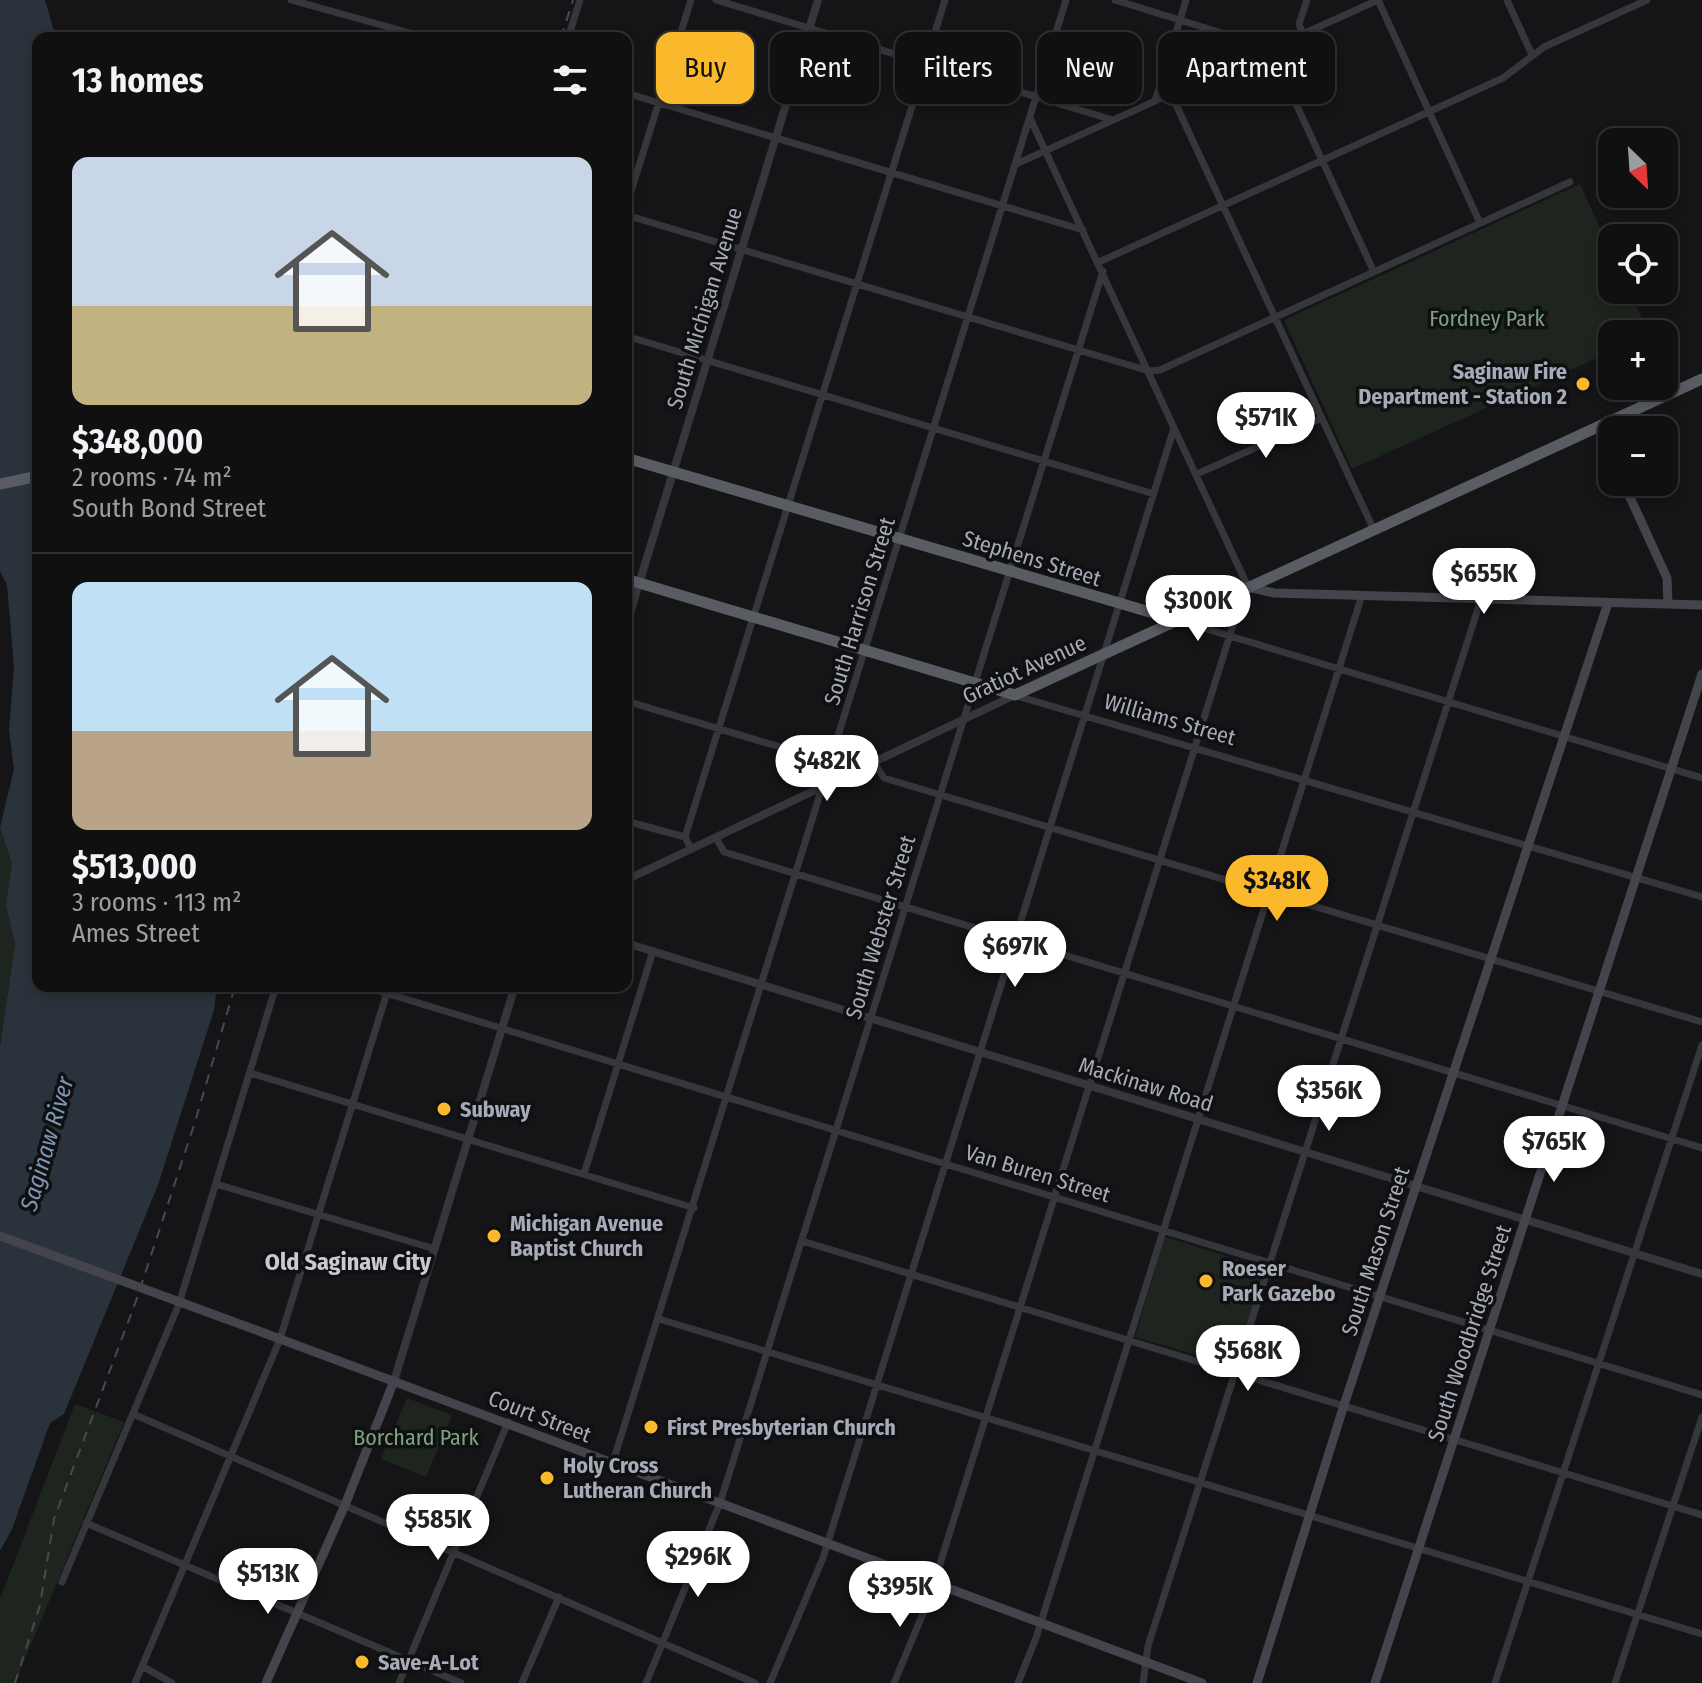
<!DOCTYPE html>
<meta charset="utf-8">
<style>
body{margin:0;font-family:"Fira Sans Condensed",sans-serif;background:#1e1e1f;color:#f1f3f6;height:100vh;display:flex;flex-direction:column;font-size:30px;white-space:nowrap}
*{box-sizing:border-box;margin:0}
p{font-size:26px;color:#9c9d9f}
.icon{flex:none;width:44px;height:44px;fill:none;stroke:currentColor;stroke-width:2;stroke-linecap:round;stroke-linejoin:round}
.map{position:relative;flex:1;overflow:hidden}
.sheet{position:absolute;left:32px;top:32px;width:600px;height:960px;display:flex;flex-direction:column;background:#101011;border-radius:16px;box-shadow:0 4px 12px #0003,0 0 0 2px #303031}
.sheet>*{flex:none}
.hud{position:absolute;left:656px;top:32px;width:760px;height:72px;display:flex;gap:16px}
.needle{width:52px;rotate:155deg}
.buttons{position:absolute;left:1598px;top:128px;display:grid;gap:16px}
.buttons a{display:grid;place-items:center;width:80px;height:80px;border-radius:16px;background:#101011;box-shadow:0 4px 12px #0003,0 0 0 2px #303031;font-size:40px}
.price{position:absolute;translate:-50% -68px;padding:0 18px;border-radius:28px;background:#fff;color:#222;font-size:26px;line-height:52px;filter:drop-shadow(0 2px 4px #0008)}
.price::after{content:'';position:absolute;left:50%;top:48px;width:24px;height:18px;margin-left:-12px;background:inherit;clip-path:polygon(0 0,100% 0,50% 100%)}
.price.current{background:#f9b92b;color:#111}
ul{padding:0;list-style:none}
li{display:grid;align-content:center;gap:16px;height:424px;padding:0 40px}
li+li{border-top:2px solid #303031}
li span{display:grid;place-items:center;height:248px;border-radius:16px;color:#555}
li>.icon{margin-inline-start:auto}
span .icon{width:144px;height:144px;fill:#fffc;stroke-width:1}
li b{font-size:34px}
h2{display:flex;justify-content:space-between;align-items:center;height:96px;padding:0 40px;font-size:34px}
.chip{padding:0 28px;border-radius:16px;background:#101011;box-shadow:0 4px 12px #0003,0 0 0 2px #303031;font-size:28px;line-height:72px}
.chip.current{background:#f9b92b;color:#111}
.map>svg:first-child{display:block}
.green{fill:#1d251e}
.water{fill:#2a333b}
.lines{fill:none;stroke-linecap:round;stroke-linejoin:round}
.minor{stroke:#36373c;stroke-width:7}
.tertiary{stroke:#36373c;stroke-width:8}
.secondary{stroke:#44454c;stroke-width:9}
.trunk{stroke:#5a5c64;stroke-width:11}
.rail{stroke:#494a51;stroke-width:2;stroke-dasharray:10 8;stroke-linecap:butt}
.secondary-bridge{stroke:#44454c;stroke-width:9}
.poi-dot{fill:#f9b92b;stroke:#101012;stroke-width:3}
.labels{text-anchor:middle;stroke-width:7;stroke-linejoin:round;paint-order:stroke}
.street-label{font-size:22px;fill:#a6abb8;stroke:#101012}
.park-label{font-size:22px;fill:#7ca380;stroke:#101012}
.poi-label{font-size:22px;font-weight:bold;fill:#a6abb8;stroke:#101012;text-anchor:start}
.water-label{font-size:24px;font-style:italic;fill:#7c98b4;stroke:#101012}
.neighbourhood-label{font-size:24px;font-weight:bold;fill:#c7cad3;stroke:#101012}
</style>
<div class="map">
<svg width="1702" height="1683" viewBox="0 0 1702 1683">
<rect width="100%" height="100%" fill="#151517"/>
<path class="green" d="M1580 184 1612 254V290H1629L1649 334H1612V351L1352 469 1284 320Z
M0 827 13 863 6 906 15 944 0 1046Z
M1165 1237 1265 1268 1234 1366 1135 1337Z
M407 1398 452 1415 426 1477 381 1459Z
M75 1404 124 1422 15 1683H0V1599Z"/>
<path class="water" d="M0 0H45L56 38H38V986H217L214 1010 158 1185 64 1414 50 1423 12 1529 0 1551V1047L15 944 6 906 12 863 0 827 14 769 9 730 14 666 7 585 0 571Z"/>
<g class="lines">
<path class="minor" d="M291 0 428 38
M716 0 1113 120
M1115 0 1270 48 1374 272
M1378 0 1480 223
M1507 0 1532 55
M1303 34 1299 24 1307 0
M568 38 580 0
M626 93 1083 230
M1171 94 1373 528
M1155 101 1186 0
M1030 118 1248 587
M1016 164 1378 0
M626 207 691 0
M626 215 1149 371 1160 370 1570 182
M1099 262 1503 78 1544 47 1647 0
M626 336 1154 494
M1197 474 1322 418
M1180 621 1702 778
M1017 696 1702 897
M626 701 830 762
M874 762 884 778 1702 1022
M626 821 685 837 691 849
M685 837 945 0
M716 838 724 852 1702 1148
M363 986 1702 1395
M250 1073 694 1208
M584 1174 653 951
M216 1184 435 1249
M802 1241 1702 1515
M659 1319 1702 1634
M133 1414 755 1683
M613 1462 1066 0
M86 1523 461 1683
M62 1582 179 1304 276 986
M142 1666 172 1683
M135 1683 280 1339 389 986
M399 1683 508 1422
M522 1683 559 1597
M646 1683 720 1503 1103 271
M770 1683 823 1558 1174 428
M894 1683 929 1599 1234 622 1223 598
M1018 1683 1036 1638 1362 595
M1143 1683 1148 1646 1481 599
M1495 1683 1702 1045
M1615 1683 1702 1417"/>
<path class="tertiary" d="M626 626 818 0
M626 880 1015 695
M626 943 1702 1274
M394 1381 515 986"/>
<path class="secondary" d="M1598 427 1612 459
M1623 482 1667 578 1668 604
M1248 587 1274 593 1702 605
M264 1333 1202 1683
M266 1683 345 1505 394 1381
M1257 1683 1344 1405 1608 603
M1375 1683 1702 674"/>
<path class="trunk" d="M626 458 1177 620
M0 484 38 476
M626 579 1015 695 1702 379"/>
<path class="rail" d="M561 38 573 0
M15 1683 40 1605 54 1519 136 1301 195 1122 235 986"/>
<path class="secondary-bridge" d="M0 1236 264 1333"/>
</g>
<g class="poi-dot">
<circle cx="1583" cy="384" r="8"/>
<circle cx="444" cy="1109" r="8"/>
<circle cx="494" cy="1236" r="8"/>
<circle cx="1206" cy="1281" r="8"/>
<circle cx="651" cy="1427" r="8"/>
<circle cx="547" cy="1478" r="8"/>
<circle cx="362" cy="1662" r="8"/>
</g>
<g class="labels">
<g class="street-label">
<text transform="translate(704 308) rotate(-73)" y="8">South Michigan Avenue</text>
<text transform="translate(1032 558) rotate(17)" y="8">Stephens Street</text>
<text transform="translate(859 611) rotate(-73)" y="8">South Harrison Street</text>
<text transform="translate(1024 669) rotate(-25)" y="8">Gratiot Avenue</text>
<text transform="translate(1170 719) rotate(16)" y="8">Williams Street</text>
<text transform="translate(880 927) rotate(-73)" y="8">South Webster Street</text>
<text transform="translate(1146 1084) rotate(17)" y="8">Mackinaw Road</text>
<text transform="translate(1038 1173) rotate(17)" y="8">Van Buren Street</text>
<text transform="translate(1375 1251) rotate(-72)" y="8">South Mason Street</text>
<text transform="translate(1469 1333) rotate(-72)" y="8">South Woodbridge Street</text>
<text transform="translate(540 1416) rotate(21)" y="8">Court Street</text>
</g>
<g class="park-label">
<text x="1487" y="326">Fordney Park</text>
<text x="416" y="1445">Borchard Park</text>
</g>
<g class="poi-label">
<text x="1567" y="379" text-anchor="end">Saginaw Fire<tspan x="1567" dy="25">Department - Station 2</tspan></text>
<text x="460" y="1117">Subway</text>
<text x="510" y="1231">Michigan Avenue<tspan x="510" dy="25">Baptist Church</tspan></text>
<text x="1222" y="1276">Roeser<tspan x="1222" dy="25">Park Gazebo</tspan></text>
<text x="667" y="1435">First Presbyterian Church</text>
<text x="563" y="1473">Holy Cross<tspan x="563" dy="25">Lutheran Church</tspan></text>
<text x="378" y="1670">Save-A-Lot</text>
</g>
<g class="water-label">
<text transform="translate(47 1144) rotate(-74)" y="8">Saginaw River</text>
</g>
<g class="neighbourhood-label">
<text x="348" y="1270">Old Saginaw City</text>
</g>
</g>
</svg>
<div class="buttons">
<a><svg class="needle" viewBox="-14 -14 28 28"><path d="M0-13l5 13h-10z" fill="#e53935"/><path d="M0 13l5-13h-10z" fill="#9c9d9f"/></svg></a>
<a><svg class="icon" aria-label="locate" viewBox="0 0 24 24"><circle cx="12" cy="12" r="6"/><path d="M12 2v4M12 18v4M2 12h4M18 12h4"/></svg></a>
<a>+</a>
<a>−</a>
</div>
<b class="price" style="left:1266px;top:460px">$571K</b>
<b class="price" style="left:1484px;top:616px">$655K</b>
<b class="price" style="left:1198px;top:643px">$300K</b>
<b class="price" style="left:827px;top:803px">$482K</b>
<b class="price current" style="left:1277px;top:923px">$348K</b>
<b class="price" style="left:1015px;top:989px">$697K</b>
<b class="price" style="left:1329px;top:1133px">$356K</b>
<b class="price" style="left:1554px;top:1184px">$765K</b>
<b class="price" style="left:1248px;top:1393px">$568K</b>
<b class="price" style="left:438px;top:1562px">$585K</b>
<b class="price" style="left:698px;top:1599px">$296K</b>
<b class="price" style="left:268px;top:1616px">$513K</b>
<b class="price" style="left:900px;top:1629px">$395K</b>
<div class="hud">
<a class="chip current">Buy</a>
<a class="chip">Rent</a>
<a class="chip">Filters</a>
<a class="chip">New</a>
<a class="chip">Apartment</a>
</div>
<section class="sheet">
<h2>13 homes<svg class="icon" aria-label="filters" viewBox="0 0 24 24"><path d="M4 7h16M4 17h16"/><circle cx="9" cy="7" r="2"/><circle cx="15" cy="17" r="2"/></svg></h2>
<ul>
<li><span style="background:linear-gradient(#c9d6e8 60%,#c2b280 0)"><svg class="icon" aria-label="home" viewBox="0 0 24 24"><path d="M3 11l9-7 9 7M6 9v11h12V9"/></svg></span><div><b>$348,000</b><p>2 rooms · 74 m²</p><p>South Bond Street</p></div></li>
<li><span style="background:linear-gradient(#bfe0f5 60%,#b9a48a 0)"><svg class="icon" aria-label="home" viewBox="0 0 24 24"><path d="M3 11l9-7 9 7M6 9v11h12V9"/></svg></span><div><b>$513,000</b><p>3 rooms · 113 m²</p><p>Ames Street</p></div></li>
</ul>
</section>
</div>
